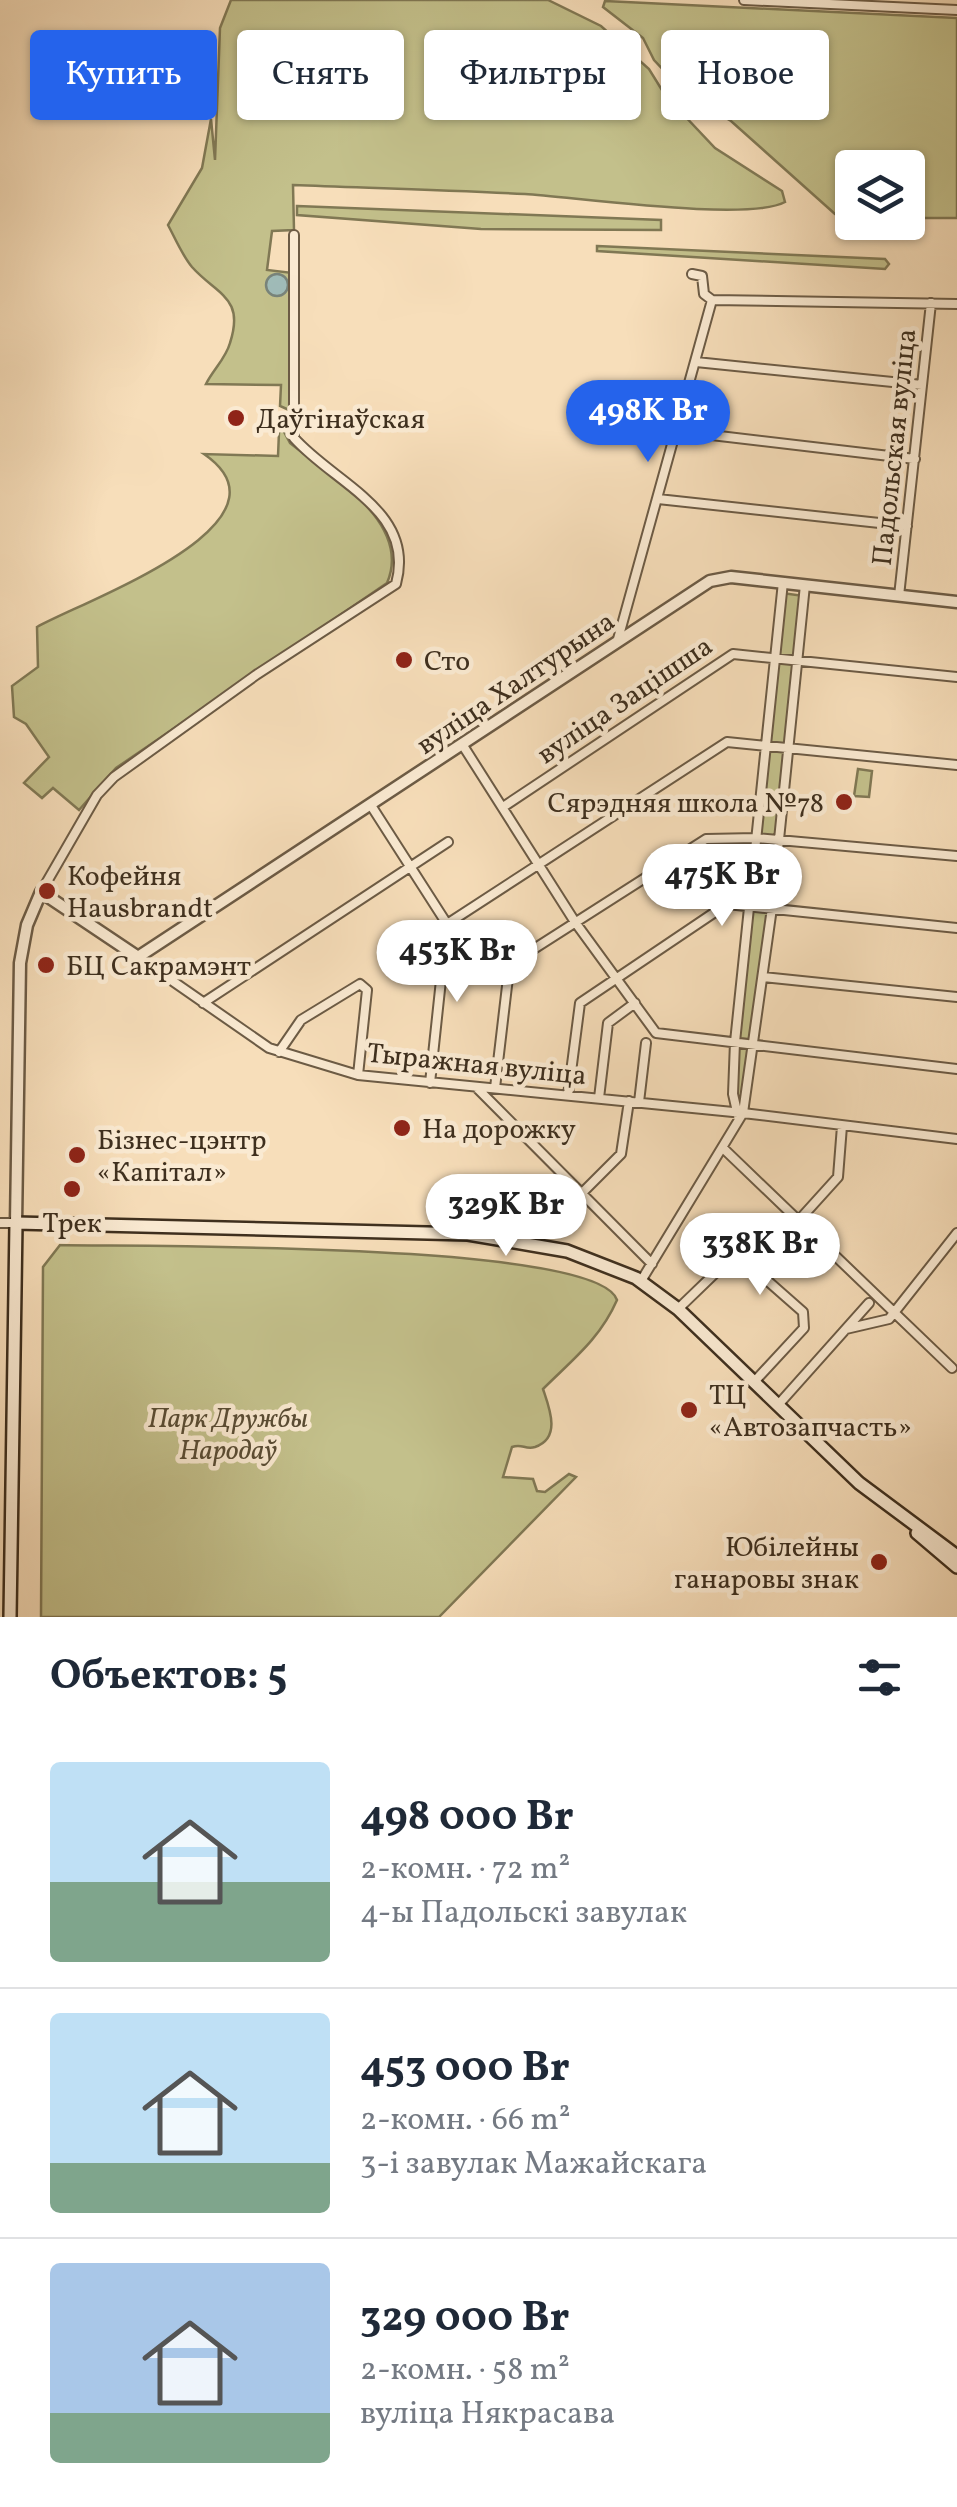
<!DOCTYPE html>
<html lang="ru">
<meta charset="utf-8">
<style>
body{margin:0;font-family:Vollkorn,serif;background:#f2f2f3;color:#1f2937;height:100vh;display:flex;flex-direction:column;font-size:38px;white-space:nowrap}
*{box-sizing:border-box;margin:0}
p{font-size:32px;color:#747a83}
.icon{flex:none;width:55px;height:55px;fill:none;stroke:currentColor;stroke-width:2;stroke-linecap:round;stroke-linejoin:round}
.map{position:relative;height:1617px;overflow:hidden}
.panel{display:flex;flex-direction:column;background:#fff;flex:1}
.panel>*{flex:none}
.top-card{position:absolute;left:30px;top:30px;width:898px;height:90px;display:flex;gap:20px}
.fabs{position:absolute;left:835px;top:150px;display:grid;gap:20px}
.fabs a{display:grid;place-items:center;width:90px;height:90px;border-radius:10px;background:#fff;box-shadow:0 2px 8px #0004;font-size:50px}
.price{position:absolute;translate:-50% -85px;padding:0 22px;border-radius:35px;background:#fff;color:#222;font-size:32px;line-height:65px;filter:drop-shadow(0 2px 5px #0008)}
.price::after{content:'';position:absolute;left:50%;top:60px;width:30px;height:22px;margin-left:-15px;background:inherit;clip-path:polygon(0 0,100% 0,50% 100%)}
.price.active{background:#2563eb;color:#fff}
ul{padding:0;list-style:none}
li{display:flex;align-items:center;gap:30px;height:250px;padding:0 50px}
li+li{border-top:2px solid #e0e1e3}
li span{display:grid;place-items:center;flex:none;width:280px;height:200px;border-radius:10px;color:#555}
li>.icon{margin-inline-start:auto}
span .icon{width:120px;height:120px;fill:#fffc;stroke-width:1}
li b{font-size:42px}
h2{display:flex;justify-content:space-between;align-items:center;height:120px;padding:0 50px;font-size:42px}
.pill{padding:0 35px;border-radius:10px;background:#fff;box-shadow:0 2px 8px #0004;font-size:35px;line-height:90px}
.pill.active{background:#2563eb;color:#fff}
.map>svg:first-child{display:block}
.green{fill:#c3c08b;stroke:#807854;stroke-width:2.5}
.water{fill:#9fbbb8;stroke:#78837a;stroke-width:2.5}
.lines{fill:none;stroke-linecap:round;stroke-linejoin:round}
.minor-casing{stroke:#6c5b45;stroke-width:12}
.tertiary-casing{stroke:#6c5b45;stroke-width:15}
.secondary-casing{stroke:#3e2f1e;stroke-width:16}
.minor{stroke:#faead2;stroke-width:8}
.tertiary{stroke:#faead2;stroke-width:10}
.secondary{stroke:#faead2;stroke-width:11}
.poi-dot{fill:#8f2418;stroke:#faead2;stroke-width:4}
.labels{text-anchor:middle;stroke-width:9;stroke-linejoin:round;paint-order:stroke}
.poi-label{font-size:28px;fill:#3e2f1e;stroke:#faead2;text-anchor:start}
.street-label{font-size:28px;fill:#3e2f1e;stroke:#faead2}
.park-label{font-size:28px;font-style:italic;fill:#594c34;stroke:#faead2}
</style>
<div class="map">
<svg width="957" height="1617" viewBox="0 0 957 1617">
<rect width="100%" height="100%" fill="#f7deba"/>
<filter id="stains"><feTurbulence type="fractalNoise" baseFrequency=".002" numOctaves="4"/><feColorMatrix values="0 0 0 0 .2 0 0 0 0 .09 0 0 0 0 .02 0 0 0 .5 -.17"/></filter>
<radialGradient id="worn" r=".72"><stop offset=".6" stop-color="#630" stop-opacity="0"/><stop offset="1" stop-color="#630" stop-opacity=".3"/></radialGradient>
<path class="green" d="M231 0H548L601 26 649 69 665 95 715 148 782 191 785 202C748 222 575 197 525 194 448 190 371 188 293 185L294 230 272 231 267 270 293 273 289 410 280 406 281 385 206 384C213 370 226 358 230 343 245 297 217 295 192 267 182 255 175 238 168 225L202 168 211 119 215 160 220 28Z
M605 1 957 18V218H908V168H852V216L835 214 731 121 688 96 654 60 643 38 603 7Z
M297 206 661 220V230L481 229 297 215Z
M597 246 885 259 889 264 885 269 597 251Z
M283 430 290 443C330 475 413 523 387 583L116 768 79 810 53 788 42 798 24 783 49 757 26 724 14 717 12 686 38 667 37 627C83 601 304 523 204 454L278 456 279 432Z
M782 593 804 596 778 852 744 1110 735 1109 733 1086Z
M858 769 872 771 869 797 854 796Z
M60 1245C134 1247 598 1241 617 1300 600 1339 572 1360 543 1389 549 1407 562 1438 535 1447 525 1450 522 1443 512 1447L503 1477 533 1479 537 1491 545 1492 569 1474 576 1477 439 1617H41L43 1267Z"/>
<path class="water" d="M266 285a11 11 0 1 1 22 0a11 11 0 1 1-22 0Z"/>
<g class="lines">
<defs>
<path id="minor" d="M744 0 957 10
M692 274 702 276 704 294 712 300
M712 300 957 304
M696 362 922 385
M677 431 915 459
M658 499 907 526
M899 596 931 303
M618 639 712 300
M462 744 575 922 656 1033 957 1069
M372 807 447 924
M503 807 733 654 957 677
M41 892 97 795 114 777 256 675 396 584C416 511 335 484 294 438V235
M447 924 727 742 957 765
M138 957 269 1048 358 1075 743 1113 957 1139
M763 977 957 997
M203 1003 448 842
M279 1052 301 1020 360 984 367 990 358 1075
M430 1083 447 924
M476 1087 652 1264
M495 1088 509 969 515 961 706 839 756 838 957 856
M568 1095 580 1003 727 904 957 928
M599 1098 608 1023 635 1003
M639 1102 646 1043
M738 1116 733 1094 735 1042 783 582
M725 1150 952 1368
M580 1195 621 1154 629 1101
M800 1219 838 1177 842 1126
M0 1223H16
M641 1281 743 1113 772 908 805 585
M678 1309 736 1253 803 1312 804 1328 754 1382
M846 1329 889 1319 957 1233
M778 1405 869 1303"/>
<path id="tertiary" d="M16 1223 20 963 27 925 41 892 138 957 710 581 731 577 957 602"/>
<path id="secondary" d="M917 1533 957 1567
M10 1617 16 1223 468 1234 567 1251 636 1278 678 1309 859 1483 957 1556"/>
</defs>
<use href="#minor" class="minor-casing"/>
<use href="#tertiary" class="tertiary-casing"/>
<use href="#secondary" class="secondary-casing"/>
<use href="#minor" class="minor"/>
<use href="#tertiary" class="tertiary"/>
<use href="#secondary" class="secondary"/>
</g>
<g class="poi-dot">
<circle cx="236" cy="418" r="10"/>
<circle cx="404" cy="660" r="10"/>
<circle cx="844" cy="802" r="10"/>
<circle cx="47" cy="891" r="10"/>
<circle cx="46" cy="965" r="10"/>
<circle cx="402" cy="1128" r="10"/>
<circle cx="77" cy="1155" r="10"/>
<circle cx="72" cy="1189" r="10"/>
<circle cx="689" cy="1410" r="10"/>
<circle cx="879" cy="1562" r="10"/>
</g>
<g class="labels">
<g class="poi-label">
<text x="256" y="428">Даўгінаўская</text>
<text x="424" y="670">Сто</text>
<text x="824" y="812" text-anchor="end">Сярэдняя школа №78</text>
<text x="67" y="885">Кофейня<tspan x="67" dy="32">Hausbrandt</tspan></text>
<text x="66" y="975">БЦ Сакрамэнт</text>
<text x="422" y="1138">На дорожку</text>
<text x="97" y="1149">Бізнес-цэнтр<tspan x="97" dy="32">«Капітал»</tspan></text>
<text x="72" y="1232" text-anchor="middle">Трек</text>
<text x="709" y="1404">ТЦ<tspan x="709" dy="32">«Автозапчасть»</tspan></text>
<text x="859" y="1556" text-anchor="end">Юбілейны<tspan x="859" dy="32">ганаровы знак</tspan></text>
</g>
<g class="street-label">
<text transform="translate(893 447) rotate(-84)" y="10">Падольская вуліца</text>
<text transform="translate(515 682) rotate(-34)" y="10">вуліца Халтурына</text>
<text transform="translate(624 699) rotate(-34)" y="10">вуліца Зацішша</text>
<text transform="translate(477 1063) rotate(6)" y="10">Тыражная вуліца</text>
</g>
<g class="park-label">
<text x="228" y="1427">Парк Дружбы<tspan x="228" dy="32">Народаў</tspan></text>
</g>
</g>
<rect width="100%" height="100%" filter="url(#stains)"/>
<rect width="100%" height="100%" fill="url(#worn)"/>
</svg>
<div class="fabs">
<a><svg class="icon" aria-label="layers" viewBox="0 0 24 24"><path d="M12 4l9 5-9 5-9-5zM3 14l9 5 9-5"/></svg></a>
</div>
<b class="price active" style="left:648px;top:465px">498K Br</b>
<b class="price" style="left:722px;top:929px">475K Br</b>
<b class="price" style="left:457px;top:1005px">453K Br</b>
<b class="price" style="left:506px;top:1259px">329K Br</b>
<b class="price" style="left:760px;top:1298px">338K Br</b>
<div class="top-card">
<a class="pill active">Купить</a>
<a class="pill">Снять</a>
<a class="pill">Фильтры</a>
<a class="pill">Новое</a>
</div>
</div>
<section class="panel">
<h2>Объектов: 5<svg class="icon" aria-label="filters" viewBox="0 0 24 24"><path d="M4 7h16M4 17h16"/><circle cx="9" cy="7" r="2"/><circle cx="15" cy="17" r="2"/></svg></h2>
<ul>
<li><span style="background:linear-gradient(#bfe0f5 60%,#7fa58c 0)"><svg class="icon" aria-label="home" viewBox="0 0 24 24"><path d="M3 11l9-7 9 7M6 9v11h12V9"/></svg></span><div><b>498 000 Br</b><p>2-комн. · 72 m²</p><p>4-ы Падольскі завулак</p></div></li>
<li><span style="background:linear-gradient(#bfe0f5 75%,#7fa58c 0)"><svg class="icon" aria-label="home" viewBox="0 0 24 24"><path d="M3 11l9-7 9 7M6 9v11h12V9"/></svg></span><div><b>453 000 Br</b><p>2-комн. · 66 m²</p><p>3-і завулак Мажайскага</p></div></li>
<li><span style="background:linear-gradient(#a9c7e8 75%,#7fa58c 0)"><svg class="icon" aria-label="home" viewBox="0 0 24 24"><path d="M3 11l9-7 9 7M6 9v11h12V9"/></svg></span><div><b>329 000 Br</b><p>2-комн. · 58 m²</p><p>вуліца Някрасава</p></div></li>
</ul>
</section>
